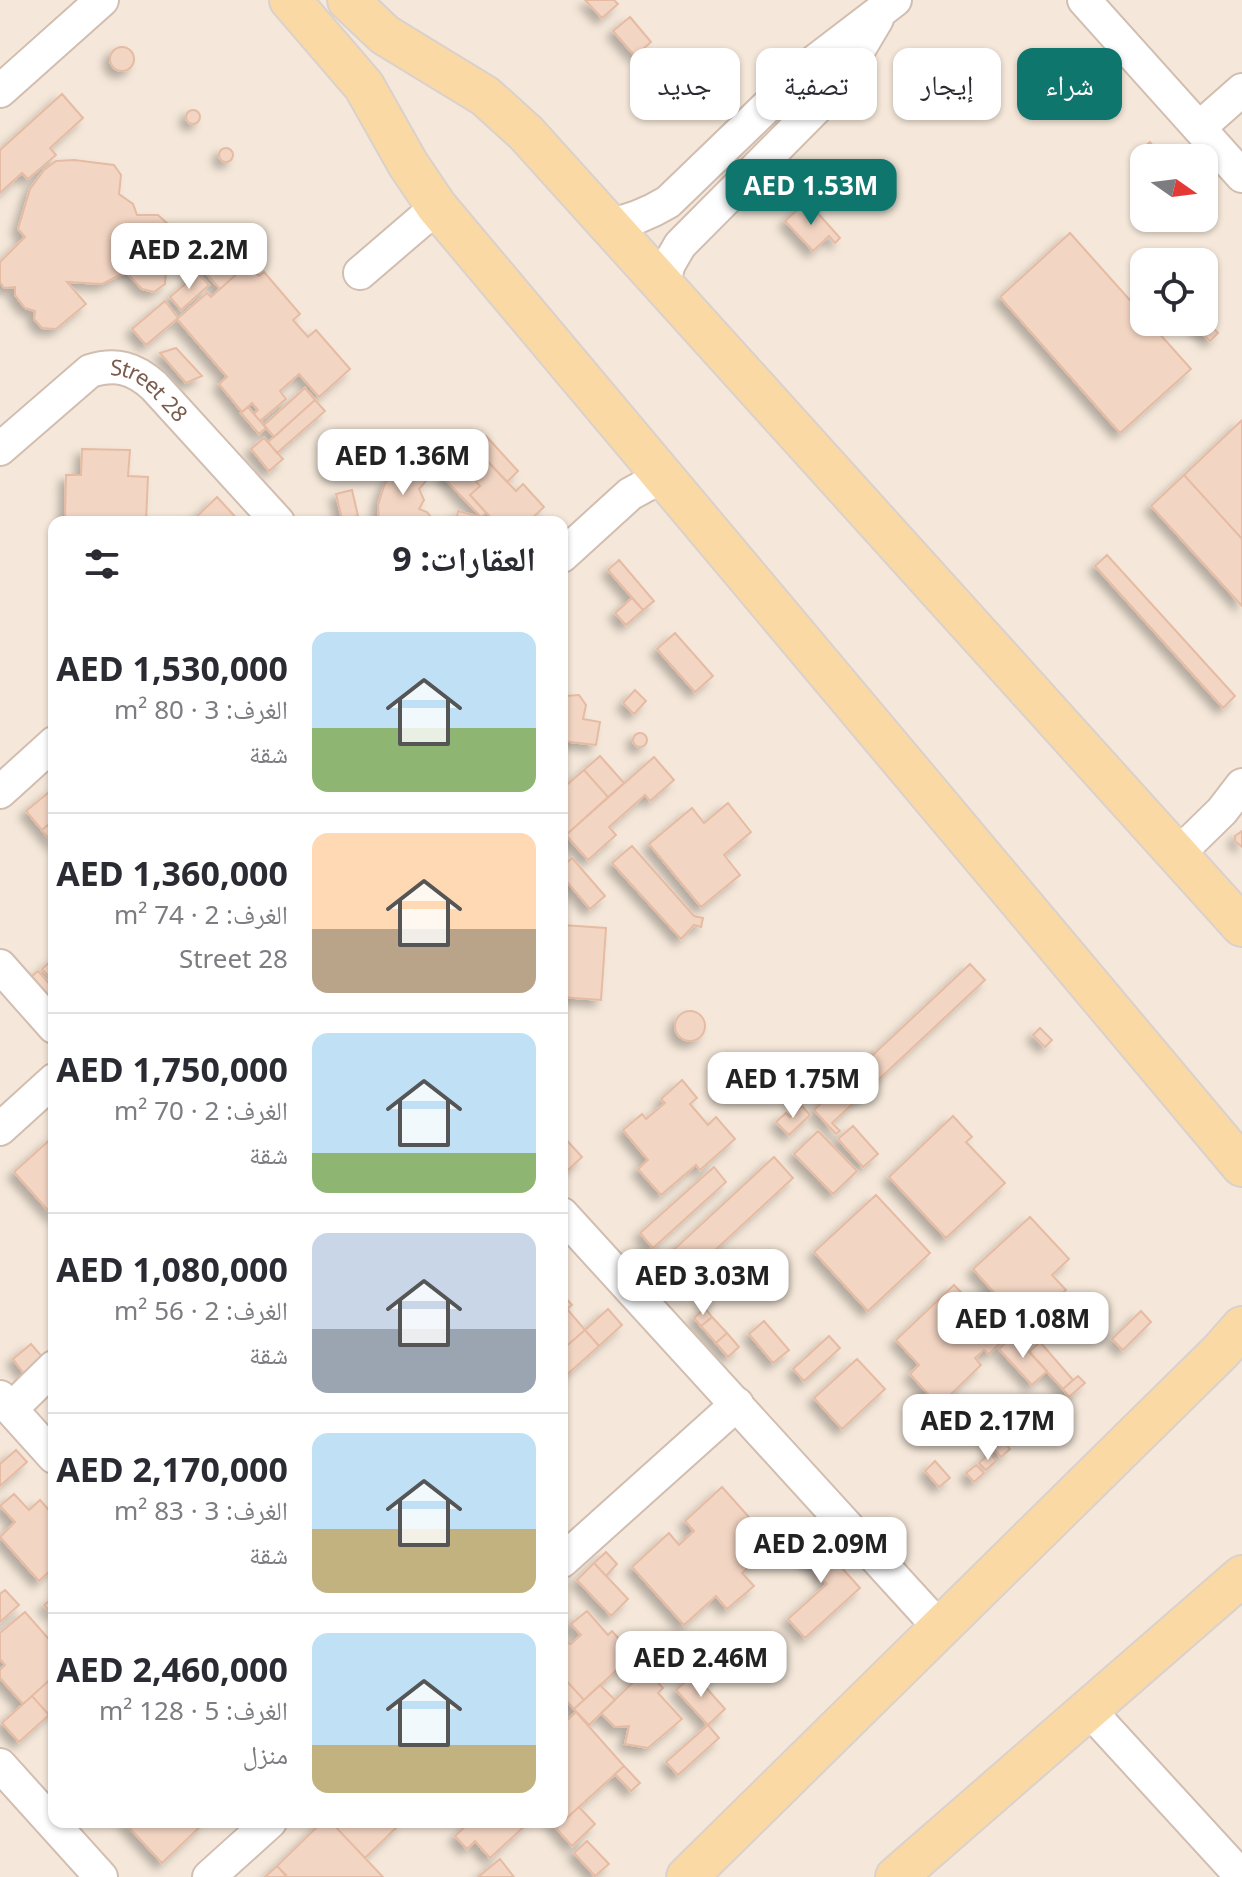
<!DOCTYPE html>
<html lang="ar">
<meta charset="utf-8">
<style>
body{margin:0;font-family:"Noto Sans","Noto Naskh Arabic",sans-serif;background:#f2f2f3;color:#2b2b33;direction:rtl;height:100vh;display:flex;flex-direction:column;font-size:30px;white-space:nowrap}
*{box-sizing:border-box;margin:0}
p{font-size:26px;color:#7c7c81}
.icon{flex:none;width:44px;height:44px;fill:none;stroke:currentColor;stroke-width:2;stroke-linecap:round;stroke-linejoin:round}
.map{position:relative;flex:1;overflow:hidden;direction:ltr}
.sheet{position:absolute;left:48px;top:516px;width:520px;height:1312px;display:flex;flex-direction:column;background:#fff;border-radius:16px;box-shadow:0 2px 6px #0004;direction:rtl}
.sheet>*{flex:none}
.top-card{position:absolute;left:592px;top:48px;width:530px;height:72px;direction:rtl;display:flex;gap:16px}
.needle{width:52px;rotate:104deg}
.buttons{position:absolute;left:1130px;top:144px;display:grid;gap:16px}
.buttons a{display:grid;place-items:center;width:88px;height:88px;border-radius:16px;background:#fff;box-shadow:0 2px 6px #0004;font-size:40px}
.price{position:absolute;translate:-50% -68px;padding:0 18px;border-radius:16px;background:#fff;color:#222;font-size:26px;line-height:52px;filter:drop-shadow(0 2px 4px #0008)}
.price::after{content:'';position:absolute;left:50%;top:48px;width:24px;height:18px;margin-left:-12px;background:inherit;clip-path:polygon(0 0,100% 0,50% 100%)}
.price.current{background:#0f766e;color:#fff}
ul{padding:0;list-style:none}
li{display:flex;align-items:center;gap:24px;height:200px;padding:0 32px}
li+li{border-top:2px solid #e1e1e2}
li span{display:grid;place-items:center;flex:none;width:224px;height:160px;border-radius:16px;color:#555}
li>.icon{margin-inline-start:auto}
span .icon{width:96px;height:96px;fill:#fffc;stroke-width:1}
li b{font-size:34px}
h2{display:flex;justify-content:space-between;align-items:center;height:96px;padding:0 32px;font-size:34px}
.pill{padding:0 28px;border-radius:16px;background:#fff;box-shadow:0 2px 6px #0004;font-size:28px;line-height:72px}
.pill.current{background:#0f766e;color:#fff}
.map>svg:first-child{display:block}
.residential{fill:#f5e8da;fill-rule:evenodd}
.building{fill:#f3d5c3;stroke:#e6bba3;stroke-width:2;filter:url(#shadow)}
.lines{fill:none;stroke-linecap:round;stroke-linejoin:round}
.minor-casing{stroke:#d1beb0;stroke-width:36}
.major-casing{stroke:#dad1cd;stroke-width:44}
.minor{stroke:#fff;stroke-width:32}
.major{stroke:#fbd9a5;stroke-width:40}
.labels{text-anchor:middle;stroke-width:6;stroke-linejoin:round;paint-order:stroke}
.street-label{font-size:22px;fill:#7a5c4d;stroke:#fffaf3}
</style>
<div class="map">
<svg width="1242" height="1877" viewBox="0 0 1242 1877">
<defs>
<filter id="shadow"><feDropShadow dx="-6" dy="6" stdDeviation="4" flood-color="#0004"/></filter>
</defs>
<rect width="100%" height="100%" fill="#fdf6ec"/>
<path class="residential" d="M0 0H1242V1877H0ZM1144 158H1204V218H1144ZM1144 262H1204V322H1144ZM54 522H562V1822H54Z"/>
<path class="building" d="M585 0H614L618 4 602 18Z
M630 17 651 42 635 56 613 31Z
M110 59a12 12 0 1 1 24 0a12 12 0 1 1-24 0Z
M663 55 684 79 669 93 648 68Z
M62 94 83 118 50 148 56 155 28 179 22 173 0 193V150Z
M186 117a7 7 0 1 1 14 0a7 7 0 1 1-14 0Z
M1150 142 1162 157 1161 158H1151L1143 148Z
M219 155a7 7 0 1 1 14 0a7 7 0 1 1-14 0Z
M74 160 114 165 121 175 119 194 133 204 137 215H158L169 225 165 284 154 292 142 289 126 272 102 284 67 282 86 304 56 329 42 328 34 319 35 311 25 308 15 295V287L4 288 0 282V262L25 237 18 229 30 189 44 170 56 161Z
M807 201 840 238 835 243 829 236 813 251 785 221Z
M1070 233 1144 316V322H1149L1191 369 1120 433 1000 297Z
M231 244 248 264 220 289 203 270Z
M248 264 259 276 264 272 300 314 293 320 308 337 316 330 350 369 319 397 299 374 280 391 286 399 260 421 254 414 258 410 252 403 242 412 219 384 227 377 177 319 207 293 211 297Z
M198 273 209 285 181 310 170 297Z
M165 301 178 318 146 345 132 329Z
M1204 318 1218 333 1210 341 1191 322H1204Z
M176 348 202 376 186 383 160 353Z
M305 388 315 400 274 437 264 425Z
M315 400 325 411 277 453 268 442Z
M248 407 266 428 259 434 241 413Z
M1242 420V539L1184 475Z
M486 436 518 471 507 482 474 447Z
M264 438 283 459 269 471 251 449Z
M474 447 516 491 523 484 544 507 528 522H495L470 495 480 486 458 462Z
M82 449 130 450 128 476 148 477 146 520 65 517 66 475H81Z
M406 460 426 481 419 489 424 500 419 509 427 512 435 522H379L378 505 385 483Z
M458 462 480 486 470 495 486 513 481 517 443 477Z
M1184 475 1242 539V606L1151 506Z
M352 490 358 516 342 519 336 494Z
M217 497 240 522H191Z
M458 511 476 516 475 522H456Z
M1107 555 1235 696 1223 708 1095 566Z
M619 560 654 601 643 610 608 570Z
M632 598 643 610 626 625 615 613Z
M675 633 713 676 695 692 657 649Z
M562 683H564L566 696 579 695 586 705 583 719 600 722 596 745 562 741Z
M635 690 646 701 634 714 623 703Z
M633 740a7 7 0 1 1 14 0a7 7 0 1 1-14 0Z
M600 756 624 783 608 797 584 770Z
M654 757 674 780 650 801 645 795 609 827 616 835 588 860 566 835Z
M584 770 608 797 566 835 562 831V789Z
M54 788V820L42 830 26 811Z
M728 803 751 832 724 855 740 875 701 907 649 844 692 808 704 823Z
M54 820V845L42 830Z
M1242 831V847L1235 841V836Z
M632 846 694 916 703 918 701 927 694 925 681 939 612 863Z
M572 858 605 896 590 909 562 876V867Z
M562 925 606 928 601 1000 562 997Z
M54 958V980L53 981 42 969Z
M970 964 985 980 832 1123 840 1131 836 1134 814 1110Z
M38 971 54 989V1013L26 981Z
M675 1026a15 15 0 1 1 30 0a15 15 0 1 1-30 0Z
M1040 1028 1052 1040 1045 1047 1033 1035Z
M682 1080 697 1098 690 1104 708 1125 716 1117 735 1139 700 1170 696 1165 661 1195 638 1169 648 1160 623 1130 642 1114 646 1119 665 1103 661 1099Z
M802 1106 810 1115 789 1135 776 1122 786 1113 790 1117Z
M953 1116 972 1137 966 1142 1005 1183 946 1238 889 1177Z
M853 1126 878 1154 863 1167 838 1139Z
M818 1131 857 1171 833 1194 794 1154Z
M562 1135 582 1157 568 1170 562 1164Z
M54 1136V1217L14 1172Z
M774 1157 793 1178 686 1277 667 1256Z
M714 1167 726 1182 653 1248 640 1233Z
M876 1195 930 1253 868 1311 814 1252Z
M1030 1217 1069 1259 1052 1275 1066 1290 1025 1327 973 1269Z
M954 1285 1005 1338 989 1354 984 1350 975 1358 981 1365 939 1406 910 1374 919 1365 896 1340Z
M562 1294 572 1305 567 1309 585 1330 562 1350Z
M705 1308 712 1317 701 1326 694 1318Z
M608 1309 622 1325 599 1346 585 1330Z
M1141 1311 1151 1322 1123 1350 1112 1339Z
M712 1317 727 1333 716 1343 701 1326Z
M764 1321 789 1350 773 1363 749 1334Z
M585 1330 599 1346 562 1379V1350Z
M727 1333 739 1347 728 1357 716 1343Z
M1014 1335 1047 1371 1032 1385 999 1349Z
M829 1336 840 1348 804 1381 793 1369Z
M1040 1342 1073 1380 1063 1389 1029 1352Z
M31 1344 44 1359 25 1375 13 1359Z
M857 1359 885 1389 842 1429 814 1398Z
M1078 1376 1085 1383 1069 1397 1063 1389Z
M1003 1440 1010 1449 1001 1457 994 1449Z
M16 1450 27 1462 0 1486V1464Z
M990 1453 996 1461 986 1470 979 1463Z
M935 1461 950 1478 939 1487 925 1471Z
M976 1465 984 1473 974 1482 966 1473Z
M722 1487 773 1544 742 1573 754 1586 727 1609 716 1596 684 1625 632 1567 669 1533 679 1545 694 1531 685 1521Z
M14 1494 29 1510 40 1500 54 1516V1567L39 1581 0 1537 15 1522 0 1506Z
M806 1528 860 1588 805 1638 788 1619 827 1584 790 1542Z
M606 1552 617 1564 606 1576 594 1563Z
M594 1563 628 1599 611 1616 577 1580Z
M5 1590 19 1605 0 1622V1594Z
M54 1597V1616L44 1605Z
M587 1611 608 1635 612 1631 633 1655 584 1700 562 1676V1642L571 1644 581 1635 571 1624Z
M25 1612 54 1645V1676L23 1704 0 1678V1670L5 1665 0 1659V1633Z
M646 1670 663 1688 658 1693 682 1719 648 1748 625 1744 629 1726 615 1727 601 1713Z
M694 1674 725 1709 708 1725 676 1690Z
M54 1676V1711L49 1715 32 1696Z
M562 1676 584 1700 574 1709 562 1696Z
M600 1685 615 1700 589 1725 574 1709Z
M32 1696 49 1715 19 1742 2 1723Z
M576 1712 624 1766 556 1828 551 1822H562V1725Z
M708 1725 719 1738 678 1775 666 1762Z
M624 1766 640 1783 631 1791 615 1774Z
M579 1807 595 1824 572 1846 556 1828Z
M124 1822H205L162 1863Z
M322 1822H331L383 1877H287L277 1866Z
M331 1822H401V1823L365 1858Z
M470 1822H529L490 1858 475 1841 467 1849 455 1836Z
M587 1841 609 1864 595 1876 574 1853Z
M500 1859 514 1877H478Z
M277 1866 286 1875 284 1877H265Z"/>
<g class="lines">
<defs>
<g id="minor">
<path d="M1084 0 1242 176"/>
<path d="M0 91 102 0"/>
<path d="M1199 128 1242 90"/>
<path d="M609 225C631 221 648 214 668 202L810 65 895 0"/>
<path d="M360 273 437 207"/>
<path d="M663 284 669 264 680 245 836 88 877 19"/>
<path id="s1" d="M0 449 90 371C116 363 134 368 154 386L278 522"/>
<path d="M562 556 630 494 663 476"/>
<path d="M0 792 54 743"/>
<path d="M1178 854 1222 811 1242 785"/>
<path d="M0 966 54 1027"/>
<path d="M0 1129 54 1080"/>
<path d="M562 1214 939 1627"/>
<path d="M0 1397 54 1457"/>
<path d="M11 1409 54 1367"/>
<path d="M562 1561 737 1404"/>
<path d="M1089 1710 1242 1877"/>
<path d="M0 1765 101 1877"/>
<path d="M209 1877 270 1822"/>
</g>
<path id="major" d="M290 0 364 86 408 164 437 207 1242 1166
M348 0 385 35 485 96 526 133 1242 926
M687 1877 1221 1351 1242 1327
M896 1877 1242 1576"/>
</defs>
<use href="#minor" class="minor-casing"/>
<use href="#major" class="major-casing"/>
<use href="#minor" class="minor"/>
<use href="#major" class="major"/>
</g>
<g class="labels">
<g class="street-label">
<text dy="8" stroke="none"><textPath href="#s1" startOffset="186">Street 28</textPath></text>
</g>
</g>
</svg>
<div class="buttons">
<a><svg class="needle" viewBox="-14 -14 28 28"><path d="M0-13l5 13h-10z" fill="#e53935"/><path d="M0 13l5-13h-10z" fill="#7c7c81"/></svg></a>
<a><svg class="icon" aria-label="locate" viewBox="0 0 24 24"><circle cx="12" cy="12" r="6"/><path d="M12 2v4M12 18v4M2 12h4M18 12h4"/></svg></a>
</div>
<b class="price current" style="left:811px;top:227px">AED 1.53M</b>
<b class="price" style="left:189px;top:291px">AED 2.2M</b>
<b class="price" style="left:403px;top:497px">AED 1.36M</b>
<b class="price" style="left:793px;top:1120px">AED 1.75M</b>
<b class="price" style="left:703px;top:1317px">AED 3.03M</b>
<b class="price" style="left:1023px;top:1360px">AED 1.08M</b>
<b class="price" style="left:988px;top:1462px">AED 2.17M</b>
<b class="price" style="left:821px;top:1585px">AED 2.09M</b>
<b class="price" style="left:701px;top:1699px">AED 2.46M</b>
<div class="top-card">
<a class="pill current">شراء</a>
<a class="pill">إيجار</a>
<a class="pill">تصفية</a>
<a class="pill">جديد</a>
</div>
<section class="sheet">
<h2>العقارات: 9<svg class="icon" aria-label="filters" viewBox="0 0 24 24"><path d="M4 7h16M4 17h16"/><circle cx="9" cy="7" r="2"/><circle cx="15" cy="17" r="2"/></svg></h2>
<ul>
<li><span style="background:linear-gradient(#bfe0f5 60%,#8fb573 0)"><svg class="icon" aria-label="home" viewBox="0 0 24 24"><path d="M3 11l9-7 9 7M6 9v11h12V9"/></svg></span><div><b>AED 1,530,000</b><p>الغرف: 3 · 80 m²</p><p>شقة</p></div></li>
<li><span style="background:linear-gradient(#ffd9b3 60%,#b9a48a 0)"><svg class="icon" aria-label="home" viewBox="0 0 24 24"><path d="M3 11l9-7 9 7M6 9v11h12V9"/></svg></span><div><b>AED 1,360,000</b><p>الغرف: 2 · 74 m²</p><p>Street 28</p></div></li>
<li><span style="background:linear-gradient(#bfe0f5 75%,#8fb573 0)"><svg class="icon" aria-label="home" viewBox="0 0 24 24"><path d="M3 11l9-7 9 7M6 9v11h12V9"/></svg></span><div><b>AED 1,750,000</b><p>الغرف: 2 · 70 m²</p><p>شقة</p></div></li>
<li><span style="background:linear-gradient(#c9d6e8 60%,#9aa5b1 0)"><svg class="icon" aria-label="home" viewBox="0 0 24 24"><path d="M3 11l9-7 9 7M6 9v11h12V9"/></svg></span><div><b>AED 1,080,000</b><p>الغرف: 2 · 56 m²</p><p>شقة</p></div></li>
<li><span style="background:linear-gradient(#bfe0f5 60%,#c2b280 0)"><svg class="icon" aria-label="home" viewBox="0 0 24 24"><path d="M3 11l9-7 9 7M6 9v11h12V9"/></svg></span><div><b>AED 2,170,000</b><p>الغرف: 3 · 83 m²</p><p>شقة</p></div></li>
<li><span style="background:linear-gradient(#bfe0f5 70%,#c2b280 0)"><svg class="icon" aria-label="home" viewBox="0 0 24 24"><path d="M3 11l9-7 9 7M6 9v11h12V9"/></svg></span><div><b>AED 2,460,000</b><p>الغرف: 5 · 128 m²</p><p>منزل</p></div></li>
</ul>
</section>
</div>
